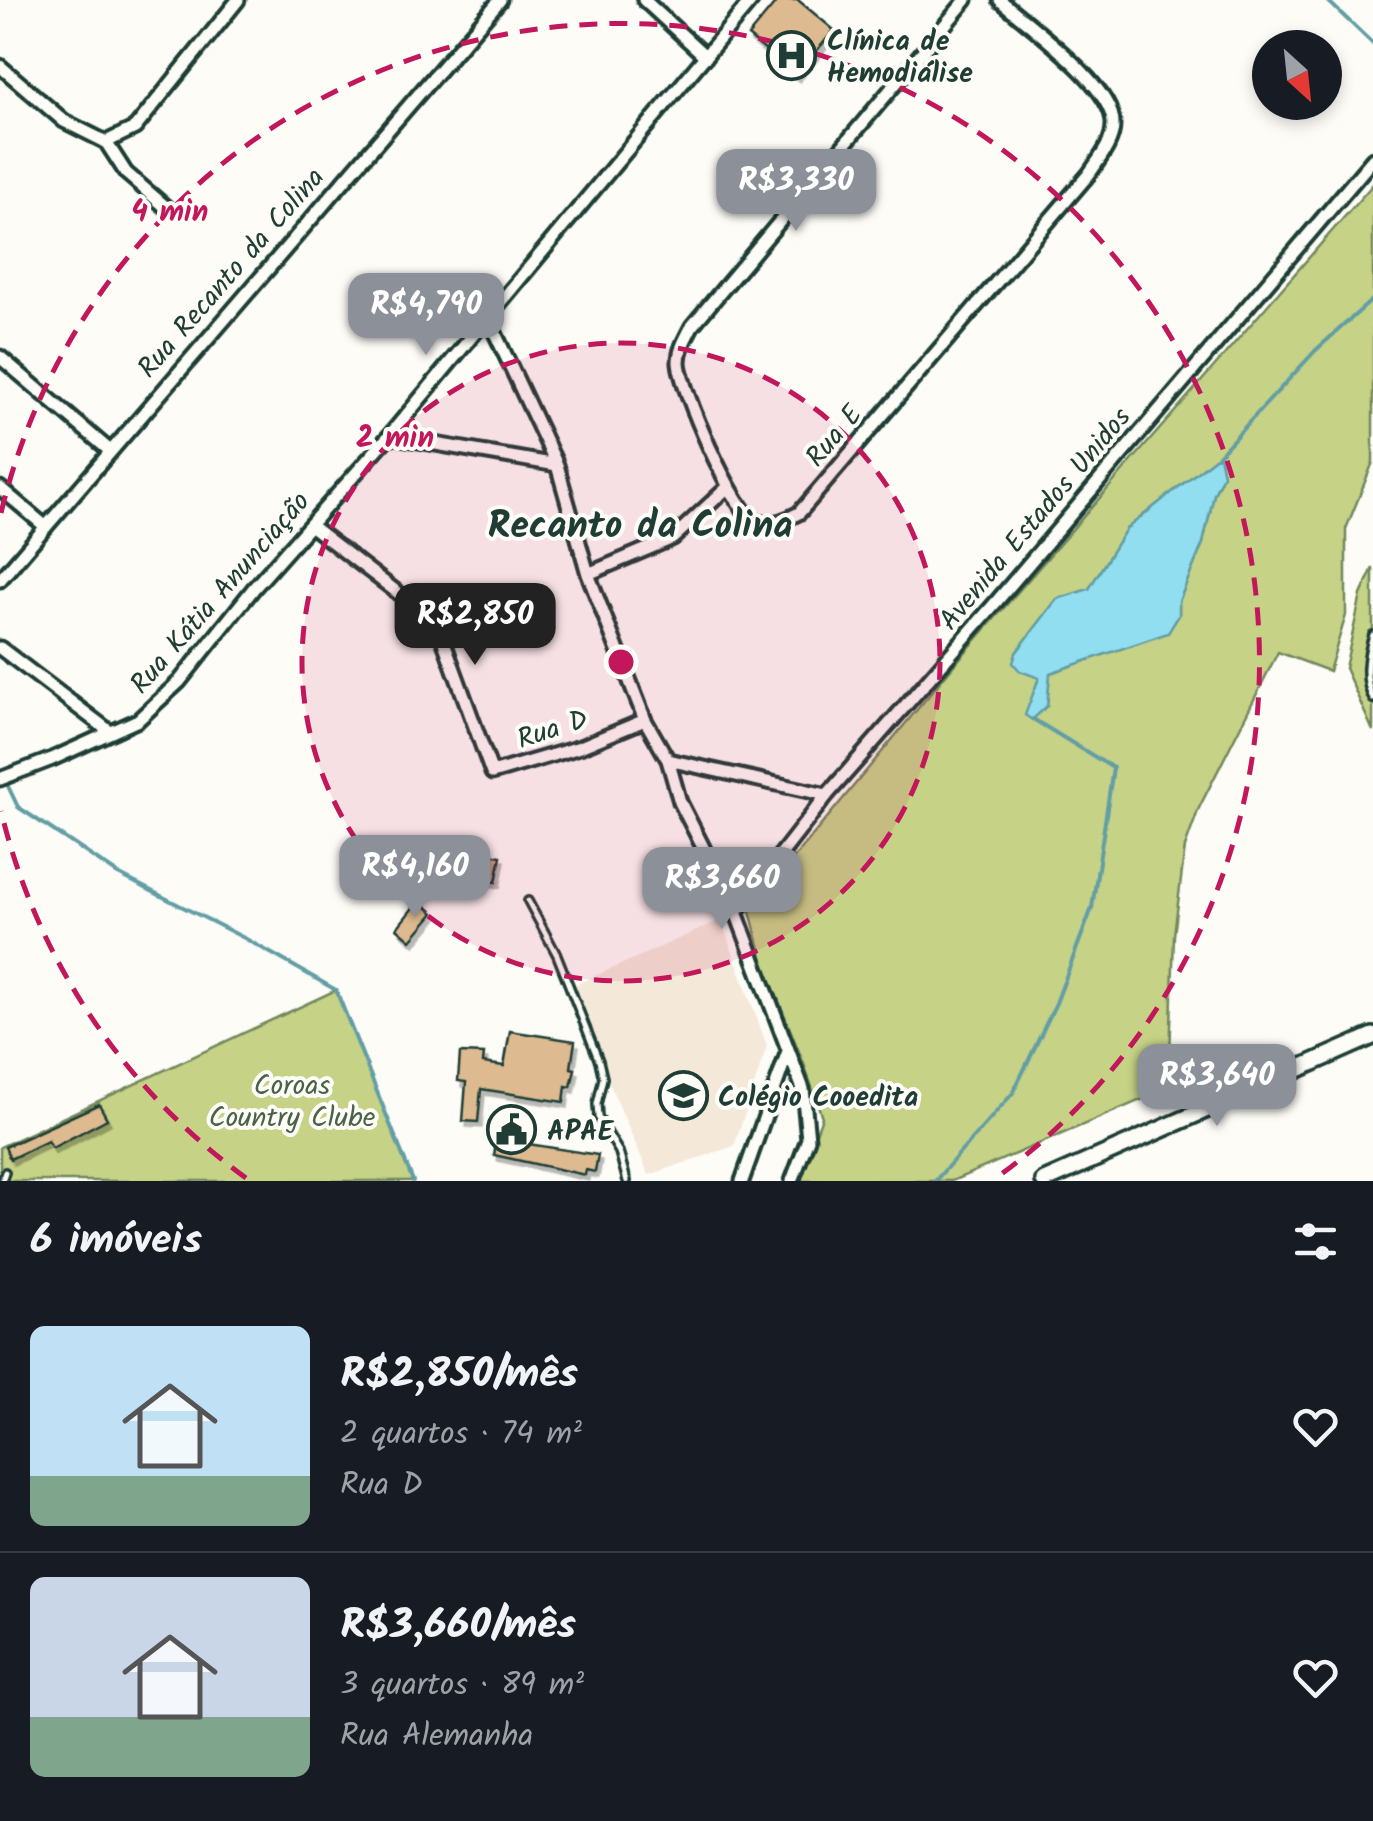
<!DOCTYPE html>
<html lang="pt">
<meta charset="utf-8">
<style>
body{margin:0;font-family:Kalam,sans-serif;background:#20242c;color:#f1f3f6;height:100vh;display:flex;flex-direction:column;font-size:38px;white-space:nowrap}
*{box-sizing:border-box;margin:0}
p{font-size:32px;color:#9ea1a6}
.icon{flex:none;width:55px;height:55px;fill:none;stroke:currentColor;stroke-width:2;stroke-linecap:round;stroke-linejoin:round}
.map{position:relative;height:1181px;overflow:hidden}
.panel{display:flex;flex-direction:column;background:#171b24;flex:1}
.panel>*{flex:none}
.needle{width:65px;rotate:153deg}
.tools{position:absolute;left:1252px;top:30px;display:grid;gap:20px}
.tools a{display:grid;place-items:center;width:90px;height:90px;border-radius:50%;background:#171b24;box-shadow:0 5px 15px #0003;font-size:50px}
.price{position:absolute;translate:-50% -85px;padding:0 22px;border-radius:20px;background:#8c9099;color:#fff;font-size:32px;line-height:65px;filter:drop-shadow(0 2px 5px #0008)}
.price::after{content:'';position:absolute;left:50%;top:60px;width:30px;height:22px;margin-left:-15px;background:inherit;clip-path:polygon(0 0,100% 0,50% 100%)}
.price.on{background:#222;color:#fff}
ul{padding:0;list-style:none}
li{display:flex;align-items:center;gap:30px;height:250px;padding:0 30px}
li+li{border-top:2px solid #363941}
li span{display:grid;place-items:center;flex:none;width:280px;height:200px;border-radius:15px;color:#555}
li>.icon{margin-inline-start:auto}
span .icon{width:120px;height:120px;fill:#fffc;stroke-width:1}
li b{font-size:42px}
h2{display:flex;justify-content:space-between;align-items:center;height:120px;padding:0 30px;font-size:42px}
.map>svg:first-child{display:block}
.built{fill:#f4e8d8}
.green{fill:#c6d286;stroke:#72885d;stroke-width:2.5;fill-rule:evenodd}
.water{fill:#91def1;stroke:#639ea5;stroke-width:2.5}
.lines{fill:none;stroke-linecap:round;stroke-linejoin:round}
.stream{stroke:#639ea5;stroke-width:4}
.building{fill:#deba90;stroke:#1f3d34;stroke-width:2.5;filter:url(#shadow)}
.service-casing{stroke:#1f3d34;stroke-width:12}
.minor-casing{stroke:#1f3d34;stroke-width:19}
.secondary-casing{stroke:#1f3d34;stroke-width:22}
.service{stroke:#fdfcf7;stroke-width:5}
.minor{stroke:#fdfcf7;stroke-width:11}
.secondary{stroke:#fdfcf7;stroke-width:15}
.ring{fill:none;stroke:#c2185b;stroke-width:5;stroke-dasharray:18 12}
.labels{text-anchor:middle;stroke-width:8;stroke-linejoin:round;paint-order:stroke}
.poi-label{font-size:28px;font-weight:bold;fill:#1f3d34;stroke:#fdfcf7;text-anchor:start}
.street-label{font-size:28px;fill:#1f3d34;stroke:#fdfcf7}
.park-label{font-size:28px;fill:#496248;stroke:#fdfcf7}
.district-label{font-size:38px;font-weight:bold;fill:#1f3d34;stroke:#fdfcf7}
.centre{fill:#c2185b;stroke:#fdfcf7;stroke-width:5}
.ring-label{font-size:30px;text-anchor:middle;font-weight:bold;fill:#c2185b;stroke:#fdfcf7;stroke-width:8;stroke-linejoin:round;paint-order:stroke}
</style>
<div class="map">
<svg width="1373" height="1181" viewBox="0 0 1373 1181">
<defs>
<filter id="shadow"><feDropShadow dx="3.5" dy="5.5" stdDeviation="0" flood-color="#0004"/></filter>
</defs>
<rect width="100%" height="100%" fill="#fdfcf7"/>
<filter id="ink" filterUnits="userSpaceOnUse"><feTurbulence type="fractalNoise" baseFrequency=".01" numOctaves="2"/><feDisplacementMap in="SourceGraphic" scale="20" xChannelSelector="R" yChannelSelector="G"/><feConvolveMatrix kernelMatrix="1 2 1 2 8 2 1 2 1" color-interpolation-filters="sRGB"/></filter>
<g filter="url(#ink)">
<path class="built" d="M721 920 767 1046 734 1146 649 1175 568 988Z"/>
<path class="green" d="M1373 184V462L1346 529V615L1329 671 1278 652 1199 808 1185 847 1174 935 1169 1088 952 1181H798L822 1117 804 1064 764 964 750 911 949 671ZM1219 455 1223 475 1214 494 1203 543 1179 601V615L1168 632 1050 673 1047 706 1026 714 1039 678 1016 653 1057 599 1089 589 1126 529Z
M1373 568V731L1345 668 1361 595Z
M336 990 413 1181H0V1147Z"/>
<path class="water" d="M1219 455 1223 475 1214 494 1203 543 1179 601V615L1168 633 1050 673 1047 706 1032 720 1025 715 1039 678 1020 671 1013 663 1016 653 1057 599 1089 589 1126 529Z"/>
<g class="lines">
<path class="stream" d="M1327 0 1373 44
M1217 457 1316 350 1373 299
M6 782 18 807 118 874 246 939 336 990 413 1181
M935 1181 1013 1093 1056 1003 1092 908 1113 768 1033 719"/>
</g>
<path class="building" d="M778 0H798L834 30 796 76 748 36Z
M484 853 501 856 496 882 475 879 479 859 483 860Z
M419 900 434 913 411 940 397 928Z
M510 1031 575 1041 571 1068 575 1069 571 1087 566 1086 564 1102 481 1089 478 1122 463 1121 466 1082 458 1081 460 1053 484 1054 483 1063 504 1066Z
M99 1104 107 1119 52 1148 48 1141 10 1159 5 1147Z
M497 1139 598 1155 595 1172 586 1170 585 1175 494 1155Z"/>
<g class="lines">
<defs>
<path id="service" d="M1373 635C1367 656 1363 678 1373 699
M528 901 557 955 599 1061 603 1078 597 1104 598 1117 619 1152 627 1181
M2 1181 5 1172"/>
<path id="minor" d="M644 0 706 57
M966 0 692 326C686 338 679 349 679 362 680 387 734 512 755 521 769 527 786 520 799 513L1089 174C1099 159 1113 143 1113 125 1115 87 1028 25 1000 0
M0 66 64 121 106 142 135 128 238 0
M106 142 126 173 168 209
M487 316 557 465 588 574 645 720 668 760 680 802 736 912 803 1089 808 1139 792 1181
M0 357 109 450
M389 436 557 465
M0 488 46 527
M310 525 437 623 492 773 580 747 645 720
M588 574 673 538 728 487
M0 580 500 0
M0 648 109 731
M668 760 827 795
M0 779 52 759 138 720 179 682 254 588 389 436 752 0
M736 912 827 795 997 601 1373 159
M742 1181 788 1051"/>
<path id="secondary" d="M1044 1181 1373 1036"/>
</defs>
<use href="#service" class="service-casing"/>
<use href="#minor" class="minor-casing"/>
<use href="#secondary" class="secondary-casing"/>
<use href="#service" class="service"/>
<use href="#minor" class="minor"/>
<use href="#secondary" class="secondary"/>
</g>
</g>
<circle cx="621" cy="662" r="319" fill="#c2185b" fill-opacity=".12"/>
<g class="ring">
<circle cx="621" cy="662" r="319"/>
<path d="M246 1178A638 638 0 0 1 1 811M1 513A638 638 0 1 1 996 1178"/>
</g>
<defs>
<symbol id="hospital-ring" viewBox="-11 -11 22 22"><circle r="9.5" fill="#fdfcf7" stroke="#1f3d34" stroke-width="1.5"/><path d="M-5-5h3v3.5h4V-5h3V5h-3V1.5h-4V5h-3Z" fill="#1f3d34"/></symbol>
<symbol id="school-ring" viewBox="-11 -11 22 22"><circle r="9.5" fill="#fdfcf7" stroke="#1f3d34" stroke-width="1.5"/><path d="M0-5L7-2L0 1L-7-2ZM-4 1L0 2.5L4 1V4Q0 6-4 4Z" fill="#1f3d34"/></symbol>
<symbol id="civic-ring" viewBox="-11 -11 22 22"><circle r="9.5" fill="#fdfcf7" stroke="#1f3d34" stroke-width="1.5"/><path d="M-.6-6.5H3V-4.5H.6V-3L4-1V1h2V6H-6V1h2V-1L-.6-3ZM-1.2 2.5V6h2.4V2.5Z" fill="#1f3d34"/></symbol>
</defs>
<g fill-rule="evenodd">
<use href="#hospital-ring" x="764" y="28" width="55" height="55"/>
<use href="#school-ring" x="656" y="1068" width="55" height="55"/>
<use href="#civic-ring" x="484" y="1102" width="55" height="55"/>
</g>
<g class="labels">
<g class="poi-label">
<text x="827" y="50">Clínica de<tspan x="827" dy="32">Hemodiálise</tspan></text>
<text x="718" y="1106">Colégio Cooedita</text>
<text x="547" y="1140">APAE</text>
</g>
<g class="street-label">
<text transform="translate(230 272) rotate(-49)" y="10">Rua Recanto da Colina</text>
<text transform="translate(833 435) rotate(-50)" y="10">Rua E</text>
<text transform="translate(1034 518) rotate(-50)" y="10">Avenida Estados Unidos</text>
<text transform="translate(219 592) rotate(-49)" y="10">Rua Kátia Anunciação</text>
<text transform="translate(552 728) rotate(-18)" y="10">Rua D</text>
</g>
<g class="park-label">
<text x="292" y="1094">Coroas<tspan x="292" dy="32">Country Clube</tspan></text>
</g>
<g class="district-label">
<text x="640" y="537">Recanto da Colina</text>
</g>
</g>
<circle cx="621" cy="662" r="15" class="centre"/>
<g class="ring-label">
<text x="170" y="221">4 min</text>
<text x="395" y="447">2 min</text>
</g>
</svg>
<div class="tools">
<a><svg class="needle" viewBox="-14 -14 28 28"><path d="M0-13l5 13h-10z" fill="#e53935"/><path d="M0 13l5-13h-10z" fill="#9ea1a6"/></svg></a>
</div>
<b class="price" style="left:796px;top:234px">R$3,330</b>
<b class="price" style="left:426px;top:358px">R$4,790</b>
<b class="price on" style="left:475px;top:668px">R$2,850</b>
<b class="price" style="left:415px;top:920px">R$4,160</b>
<b class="price" style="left:722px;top:932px">R$3,660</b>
<b class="price" style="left:1217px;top:1129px">R$3,640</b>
</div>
<section class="panel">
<h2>6 imóveis<svg class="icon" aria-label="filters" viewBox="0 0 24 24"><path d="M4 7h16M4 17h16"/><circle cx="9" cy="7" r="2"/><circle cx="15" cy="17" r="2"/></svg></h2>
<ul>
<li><span style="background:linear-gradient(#bfe0f5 75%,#7fa58c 0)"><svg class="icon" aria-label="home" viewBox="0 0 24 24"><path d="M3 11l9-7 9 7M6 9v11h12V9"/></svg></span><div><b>R$2,850/mês</b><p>2 quartos · 74 m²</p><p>Rua D</p></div><svg class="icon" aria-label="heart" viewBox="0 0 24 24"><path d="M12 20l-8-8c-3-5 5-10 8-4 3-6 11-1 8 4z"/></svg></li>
<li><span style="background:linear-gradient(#c9d6e8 70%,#7fa58c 0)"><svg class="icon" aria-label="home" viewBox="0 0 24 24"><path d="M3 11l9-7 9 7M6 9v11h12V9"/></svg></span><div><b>R$3,660/mês</b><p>3 quartos · 89 m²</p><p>Rua Alemanha</p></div><svg class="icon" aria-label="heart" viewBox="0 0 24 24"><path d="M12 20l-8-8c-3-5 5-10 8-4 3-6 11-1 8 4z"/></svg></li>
</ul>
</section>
